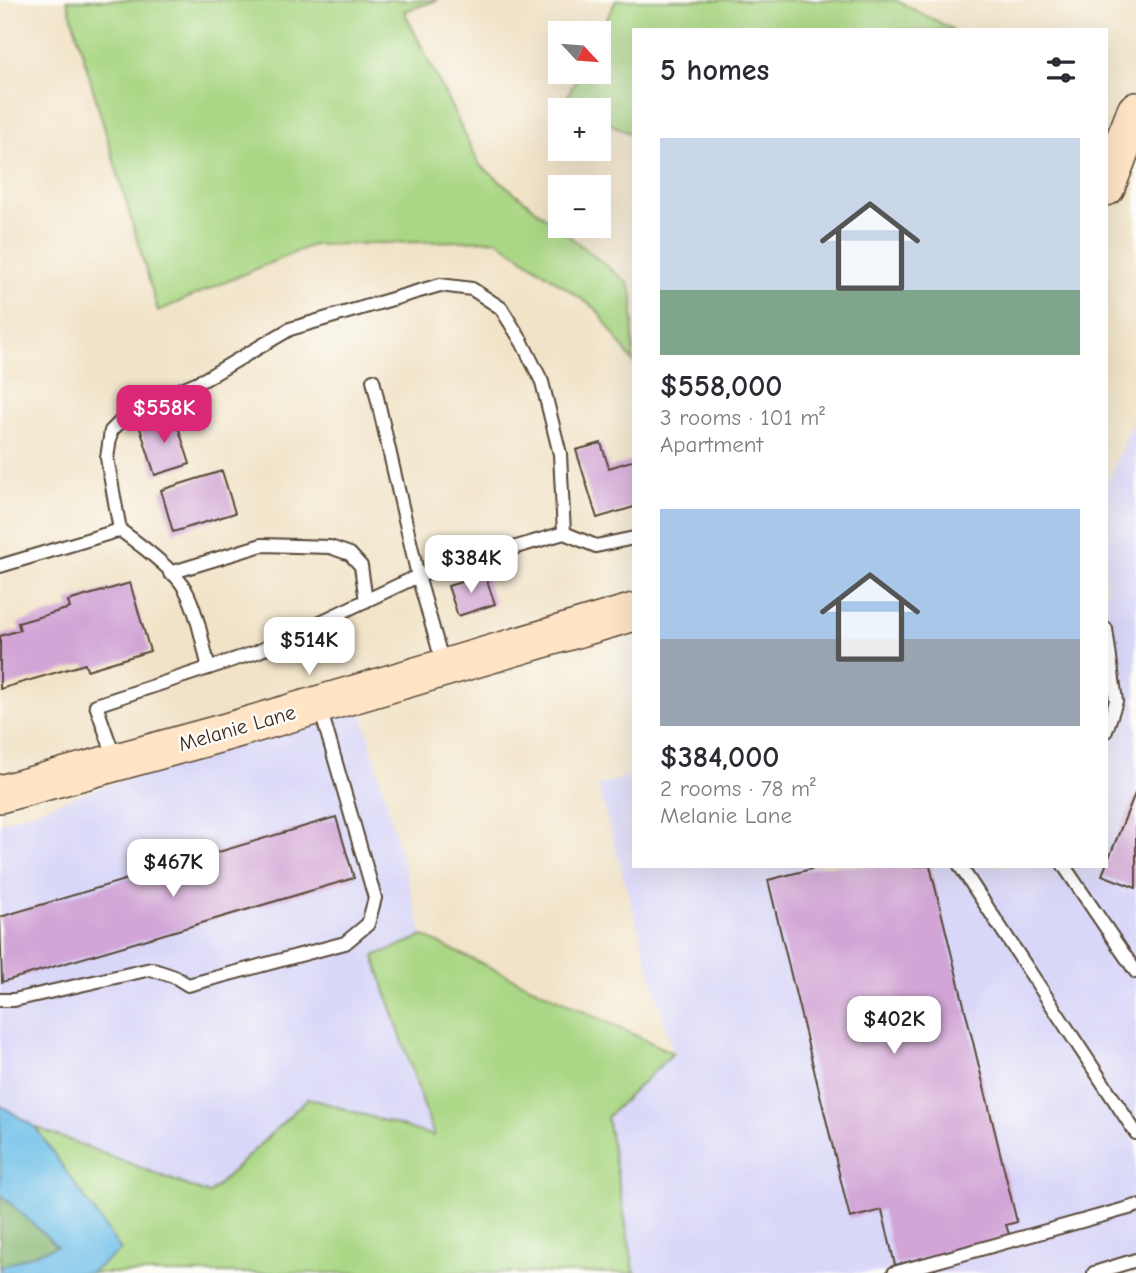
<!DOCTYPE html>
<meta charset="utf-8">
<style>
body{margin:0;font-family:"Comic Neue",sans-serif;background:#f7f7f7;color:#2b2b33;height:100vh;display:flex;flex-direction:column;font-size:26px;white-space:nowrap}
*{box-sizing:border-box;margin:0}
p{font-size:23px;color:#7c7c81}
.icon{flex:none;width:38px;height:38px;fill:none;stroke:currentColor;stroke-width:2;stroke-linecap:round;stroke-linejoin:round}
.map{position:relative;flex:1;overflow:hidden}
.drawer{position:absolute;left:632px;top:28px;width:476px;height:840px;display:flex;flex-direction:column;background:#fff;border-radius:0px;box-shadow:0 7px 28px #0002}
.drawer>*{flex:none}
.needle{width:46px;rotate:116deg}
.tools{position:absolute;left:548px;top:21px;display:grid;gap:14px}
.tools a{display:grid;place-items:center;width:63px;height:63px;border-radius:0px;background:#fff;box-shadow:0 7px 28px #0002;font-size:35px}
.price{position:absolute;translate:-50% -60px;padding:0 16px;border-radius:14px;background:#fff;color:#222;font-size:23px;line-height:46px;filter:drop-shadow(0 2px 4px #0008)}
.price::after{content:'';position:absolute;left:50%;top:42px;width:21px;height:16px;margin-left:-10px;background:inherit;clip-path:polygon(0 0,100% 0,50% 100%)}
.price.selected{background:#db2777;color:#fff}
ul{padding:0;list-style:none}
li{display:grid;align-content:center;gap:14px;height:371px;padding:0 28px}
li span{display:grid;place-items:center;height:217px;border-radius:0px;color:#555}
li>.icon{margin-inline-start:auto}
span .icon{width:126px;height:126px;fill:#fffc;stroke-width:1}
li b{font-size:30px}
h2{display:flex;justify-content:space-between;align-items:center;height:84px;padding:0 28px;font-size:30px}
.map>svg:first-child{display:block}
.built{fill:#d9d7f8}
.green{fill:#aad785;stroke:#728052;stroke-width:2}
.forest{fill:#87b872;stroke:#617148;stroke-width:2}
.water{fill:#6ebfe9;stroke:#547484;stroke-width:2}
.building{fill:#d2a5d6}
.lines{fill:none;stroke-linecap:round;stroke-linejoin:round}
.lane-casing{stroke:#564637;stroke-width:16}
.secondary-casing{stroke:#564637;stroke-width:40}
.lane{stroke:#fff;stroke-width:12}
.secondary{stroke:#ffe4c6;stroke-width:37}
.labels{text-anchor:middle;stroke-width:5;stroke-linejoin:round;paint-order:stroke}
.street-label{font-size:21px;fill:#3b2a1e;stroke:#fdfcf7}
</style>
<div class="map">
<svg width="1136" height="1273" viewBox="0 0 1136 1273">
<rect width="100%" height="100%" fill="#fdfcf7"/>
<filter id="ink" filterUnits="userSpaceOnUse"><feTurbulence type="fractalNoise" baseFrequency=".0143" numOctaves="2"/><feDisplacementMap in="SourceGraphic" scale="14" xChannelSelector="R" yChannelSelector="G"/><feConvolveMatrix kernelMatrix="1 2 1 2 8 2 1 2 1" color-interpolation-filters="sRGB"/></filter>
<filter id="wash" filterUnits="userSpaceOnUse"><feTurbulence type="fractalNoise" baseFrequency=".00686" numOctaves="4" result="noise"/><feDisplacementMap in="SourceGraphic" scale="28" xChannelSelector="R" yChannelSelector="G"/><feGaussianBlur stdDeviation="1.57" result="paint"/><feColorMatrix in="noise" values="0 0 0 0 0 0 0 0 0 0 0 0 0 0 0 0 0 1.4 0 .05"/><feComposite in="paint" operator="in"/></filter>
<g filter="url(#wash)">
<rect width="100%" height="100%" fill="#f1e3c7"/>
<path class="built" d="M1136 413V1273H636L634 1270 607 1117 673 1053 598 786 633 774 634 866H1106V486Z
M358 697 423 936 374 956 435 1136 308 1098 210 1194 35 1127 0 1105V823Z"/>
<path class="green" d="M67 0H438L404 11 480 165 628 283 633 296V362L596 309 497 240 312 245 158 311Z
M616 0H895L954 30H634L633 135 599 118 598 110H584L565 101 580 72H598L599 35Z
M423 936 673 1053 607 1117 634 1270 636 1273H90L120 1250 35 1127 209 1194 308 1098 434 1136 374 956Z"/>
<path class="forest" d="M0 1194 57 1246 0 1267Z"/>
<path class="water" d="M0 1105 35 1127 121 1250 90 1273H0V1267L57 1246 0 1194Z"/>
<g id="blocks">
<path class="building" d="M174 414 190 464 155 475 139 425Z
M601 443 609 468 634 460V507L597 518 576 450Z
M222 471 235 513 173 532 161 490Z
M485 575 495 604 458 616 448 586Z
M130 583 150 651 87 670 85 664 0 689V636L20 630 18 623 70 608 68 601Z
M1136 791V888L1102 875Z
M336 817 354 878 2 982 0 917Z
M823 866H930L1017 1222 1006 1225 1010 1237 895 1265 882 1210 850 1218 768 880Z"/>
</g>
</g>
<g filter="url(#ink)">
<use href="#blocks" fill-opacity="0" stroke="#564637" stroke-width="2"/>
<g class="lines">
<defs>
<path id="lane" d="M373 380 418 576 443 664
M564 533 596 546 634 538
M0 566 120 530C138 543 175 570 185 589 198 613 202 642 209 668
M170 573 262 545 330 547 350 554 361 566 366 601
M1106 629 1116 701 1106 731
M115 759 96 705 257 652 418 576 564 533 560 454 542 382 522 342 501 308 472 289 440 285 290 329 205 379 132 410 111 431 107 458 120 530
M960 866 1136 1133
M1064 866 1136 972
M0 1000H14L151 969 175 977 188 985 345 943 368 924 375 898 320 708
M894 1273 1136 1206
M1094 1273 1136 1260"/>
<path id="secondary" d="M1106 187 1136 111
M0 794 226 732 634 612"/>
</defs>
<use href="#lane" class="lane-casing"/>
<use href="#secondary" class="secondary-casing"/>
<use href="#lane" class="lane"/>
<use href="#secondary" class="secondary"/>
</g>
</g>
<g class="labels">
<g class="street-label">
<text transform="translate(237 728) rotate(-16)" y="7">Melanie Lane</text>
</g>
</g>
</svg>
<div class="tools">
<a><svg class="needle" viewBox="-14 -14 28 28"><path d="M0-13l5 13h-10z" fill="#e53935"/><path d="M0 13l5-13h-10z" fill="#7c7c81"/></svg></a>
<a>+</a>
<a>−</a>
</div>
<b class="price selected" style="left:164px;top:445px">$558K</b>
<b class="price" style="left:471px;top:595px">$384K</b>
<b class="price" style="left:309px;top:677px">$514K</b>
<b class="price" style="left:173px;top:899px">$467K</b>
<b class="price" style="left:894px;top:1056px">$402K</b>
<section class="drawer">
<h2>5 homes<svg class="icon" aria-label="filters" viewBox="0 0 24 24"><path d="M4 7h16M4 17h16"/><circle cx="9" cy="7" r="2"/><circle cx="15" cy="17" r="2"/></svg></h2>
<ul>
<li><span style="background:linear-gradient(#c9d6e8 70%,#7fa58c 0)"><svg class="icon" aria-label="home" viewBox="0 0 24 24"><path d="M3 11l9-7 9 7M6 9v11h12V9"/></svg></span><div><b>$558,000</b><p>3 rooms · 101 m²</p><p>Apartment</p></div></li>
<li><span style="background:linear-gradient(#a9c7e8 60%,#9aa5b1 0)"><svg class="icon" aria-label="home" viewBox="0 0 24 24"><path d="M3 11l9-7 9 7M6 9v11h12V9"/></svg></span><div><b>$384,000</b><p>2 rooms · 78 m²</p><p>Melanie Lane</p></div></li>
</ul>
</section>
</div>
